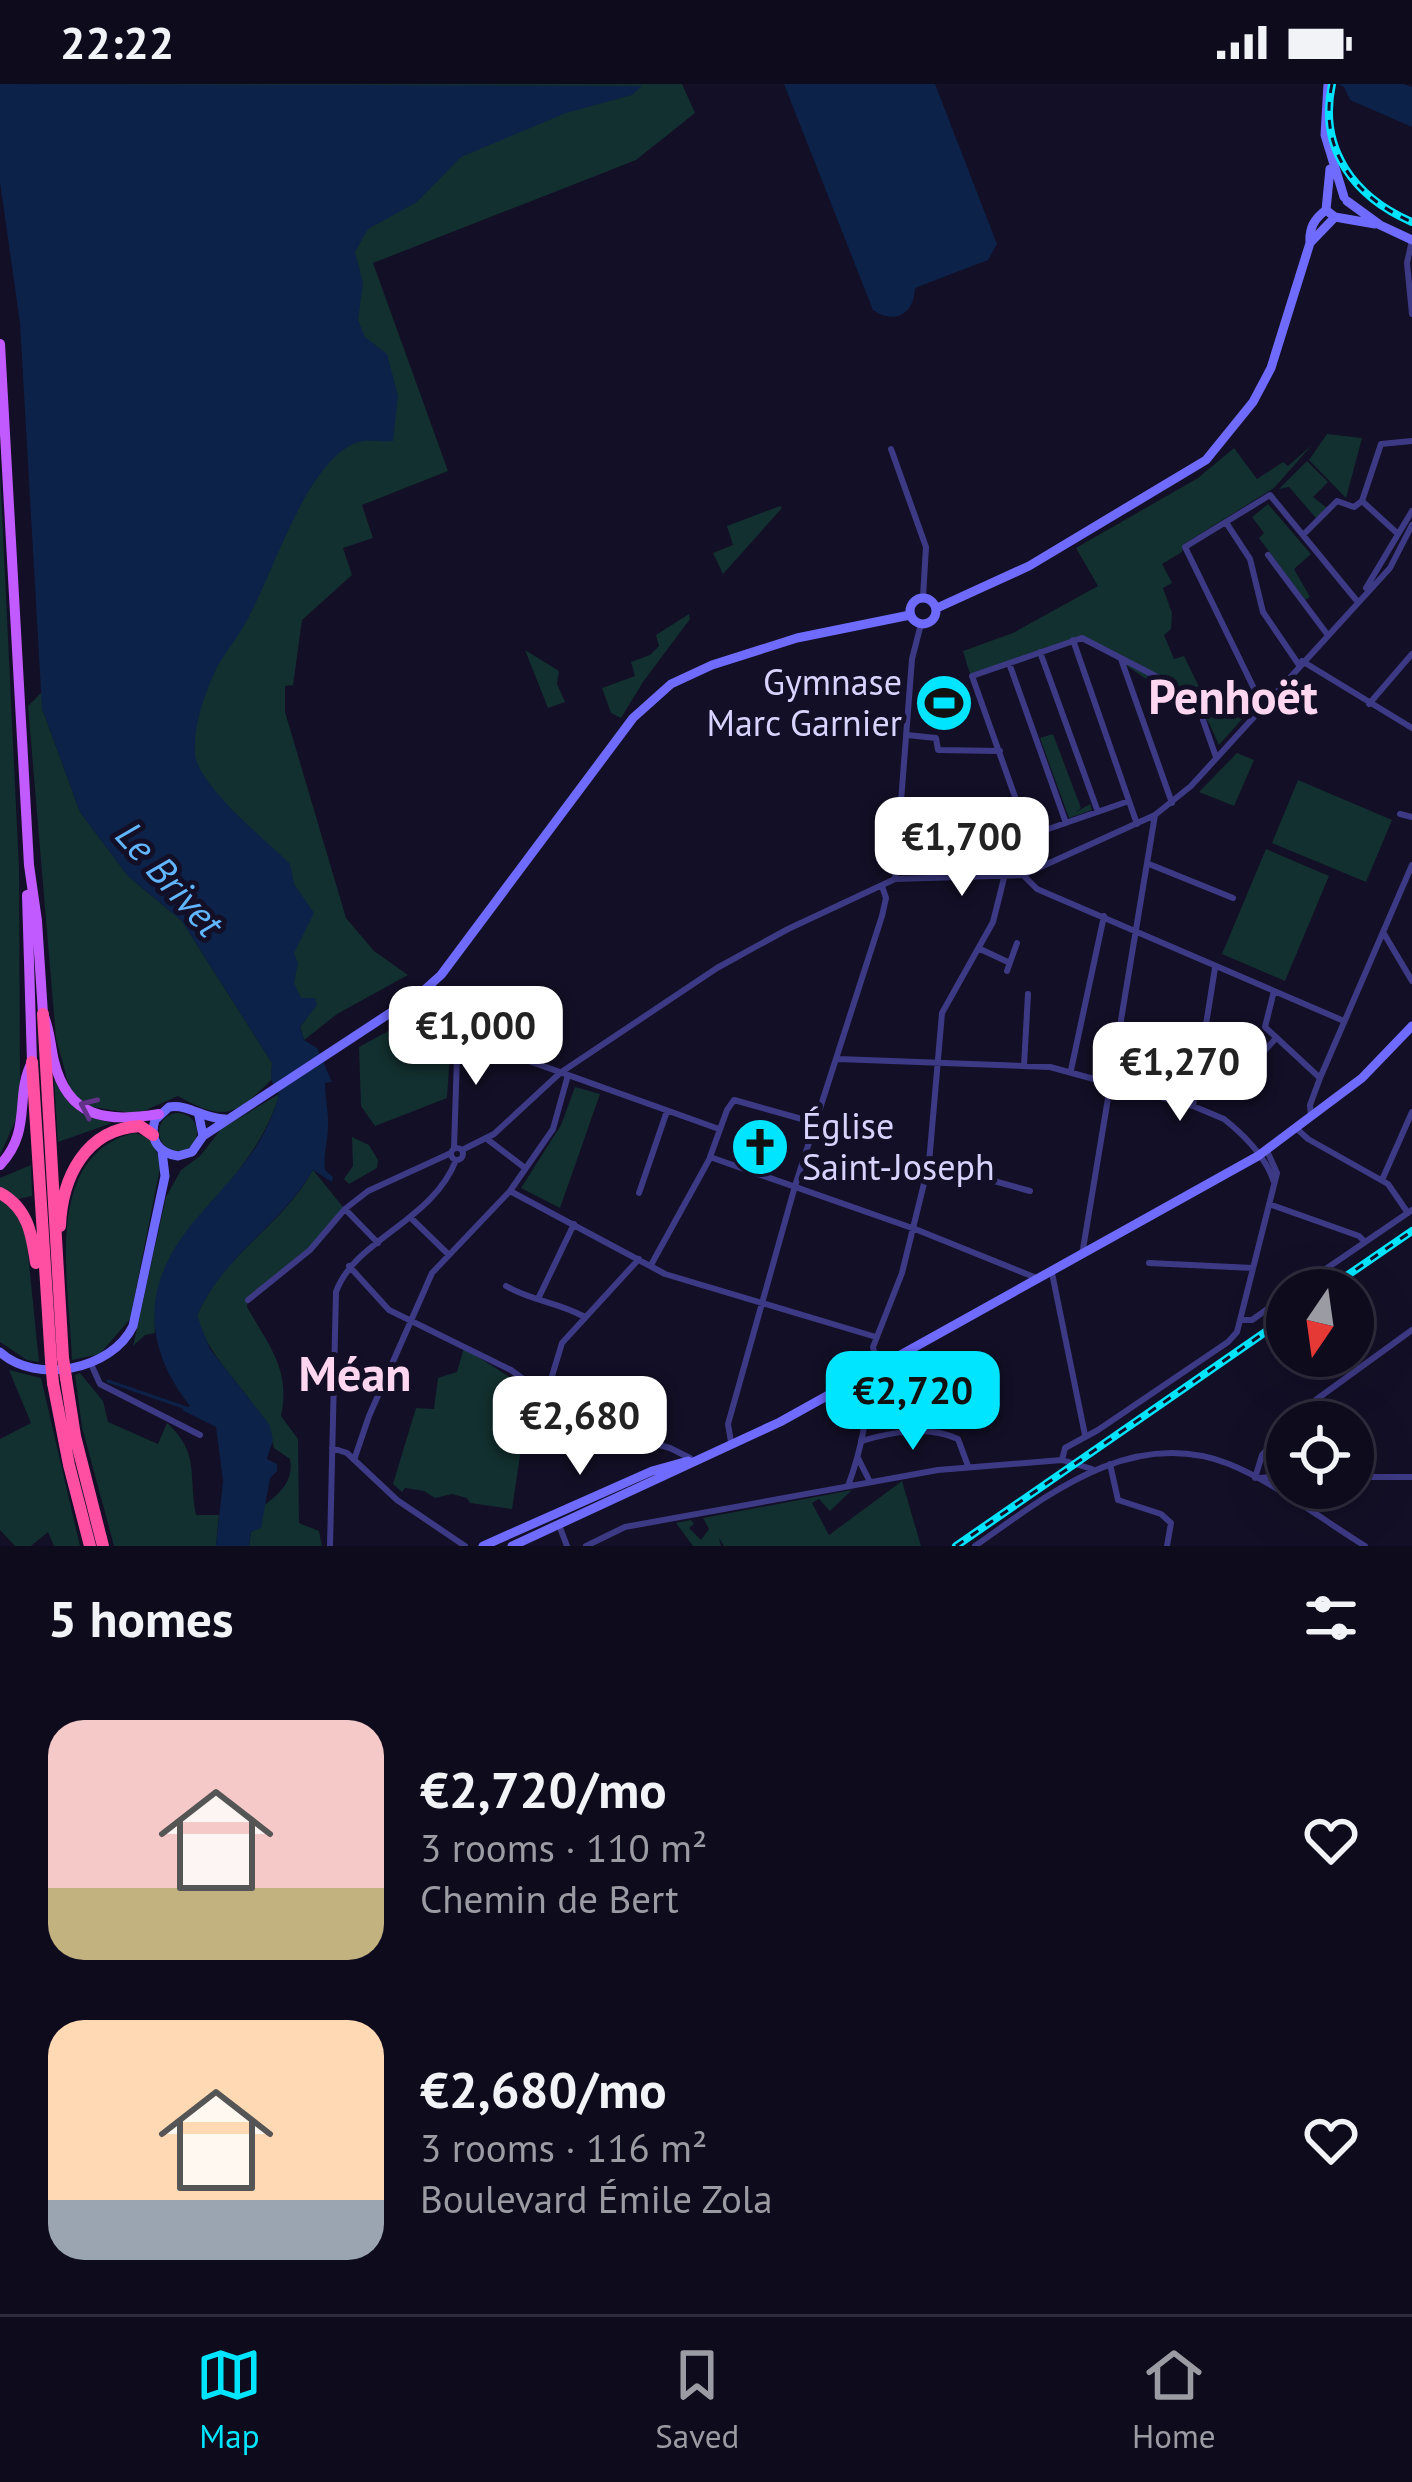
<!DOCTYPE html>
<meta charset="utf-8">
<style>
body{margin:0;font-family:"PT Sans",sans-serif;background:#1c1929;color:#f1f3f6;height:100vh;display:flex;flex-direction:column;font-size:45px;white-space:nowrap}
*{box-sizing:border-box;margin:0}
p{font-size:39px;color:#9b9ba3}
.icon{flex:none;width:66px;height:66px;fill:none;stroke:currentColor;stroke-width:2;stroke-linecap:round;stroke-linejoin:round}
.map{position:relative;height:1462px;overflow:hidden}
.side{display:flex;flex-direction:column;background:#0e0b1c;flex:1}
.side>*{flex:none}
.needle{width:78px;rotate:193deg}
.tools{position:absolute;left:1266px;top:1185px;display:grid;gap:24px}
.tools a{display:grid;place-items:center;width:108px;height:108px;border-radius:50%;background:#0e0b1c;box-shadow:0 12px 48px #0002,0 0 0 3px #2e2b3b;font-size:60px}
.price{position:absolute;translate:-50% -102px;padding:0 27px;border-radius:24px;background:#fff;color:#222;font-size:39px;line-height:78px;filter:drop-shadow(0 3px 6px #0008)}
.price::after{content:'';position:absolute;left:50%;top:72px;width:36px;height:27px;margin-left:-18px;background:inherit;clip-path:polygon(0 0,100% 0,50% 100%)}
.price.active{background:#00e5ff;color:#111}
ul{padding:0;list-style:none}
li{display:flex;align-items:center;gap:36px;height:300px;padding:0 48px}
li span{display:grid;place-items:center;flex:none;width:336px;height:240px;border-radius:36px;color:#555}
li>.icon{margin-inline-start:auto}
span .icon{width:144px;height:144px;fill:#fffc;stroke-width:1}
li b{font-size:51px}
h2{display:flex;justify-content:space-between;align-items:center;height:144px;padding:0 48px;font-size:51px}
.status{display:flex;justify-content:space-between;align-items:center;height:84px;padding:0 60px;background:#0e0b1c;direction:ltr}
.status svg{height:33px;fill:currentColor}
.tab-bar{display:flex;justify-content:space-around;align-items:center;height:168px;border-top:3px solid #2e2b3b;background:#0e0b1c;font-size:33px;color:#9b9ba3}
.tab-bar a{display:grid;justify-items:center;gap:6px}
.tab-bar .active{color:#00e5ff}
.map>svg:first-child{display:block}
.green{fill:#12302f}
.water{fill:#0c2248}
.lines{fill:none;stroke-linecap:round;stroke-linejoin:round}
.stream{stroke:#0c2248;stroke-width:3}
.street{stroke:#3d3a85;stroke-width:6}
.secondary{stroke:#6f6bff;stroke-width:9}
.primary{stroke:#c25bff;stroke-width:10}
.highway{stroke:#ff4fa3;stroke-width:12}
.rail-casing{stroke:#00e5ff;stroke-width:8}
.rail{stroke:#130f26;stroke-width:3;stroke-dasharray:9;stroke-linecap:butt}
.highway-bridge{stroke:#ff4fa3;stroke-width:12}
.oneway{stroke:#623188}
.labels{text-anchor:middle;stroke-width:10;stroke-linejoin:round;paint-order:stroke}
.poi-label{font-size:36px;fill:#d9d4ff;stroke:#130f26;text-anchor:end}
.water-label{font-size:39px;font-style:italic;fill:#62b6ff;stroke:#130f26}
.district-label{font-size:48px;font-weight:bold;fill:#ffd6f0;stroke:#130f26}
</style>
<div class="status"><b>22:22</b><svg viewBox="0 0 49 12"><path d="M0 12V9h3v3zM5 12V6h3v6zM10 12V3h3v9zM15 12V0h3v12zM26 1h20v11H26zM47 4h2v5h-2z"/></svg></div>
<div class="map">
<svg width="1412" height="1462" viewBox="0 0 1412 1462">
<rect width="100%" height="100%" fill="#130f26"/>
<path class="green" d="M42 0H682L695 29 636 76 373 179 448 387 362 421 373 454 343 464 352 491 302 536 293 601 285 602V628L346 834 374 867 408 891 337 930 304 956 300 942 307 934 218 817Z
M1327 350 1362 354 1346 414 1309 376Z
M1312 361 1274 404 1184 460 1182 468 1162 480 1172 499 1163 504 1172 529 1171 545 1164 551 1174 575 1184 572 1203 611 1243 634 1219 661 1208 637 1083 552 970 590 963 567 1013 549 1098 502 1076 464 1198 394 1234 364 1257 395 1283 378 1288 382Z
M1307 377 1328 398 1313 413 1327 424 1316 434 1289 403 1279 405Z
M0 387 19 785 20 992 18 1031 0 1071Z
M1268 420 1311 470 1294 485 1310 513 1305 516 1259 454 1264 449 1252 433Z
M780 422 782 424 723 490 713 469 733 461 727 442Z
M689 530 690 535 643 598 621 634 611 629 602 604 635 592 631 578 650 571 659 562 656 551Z
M525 566 559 587 557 600 565 618 548 624Z
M43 607 42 624 80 728 128 792 182 837 272 979 271 996C233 1035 222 1036 178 1012L137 1030 87 1022 70 1006 56 954 28 622Z
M1053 650 1081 724 1076 728 1090 720 1092 726 1069 734 1040 654Z
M1237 669 1254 676 1234 722 1199 708Z
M1298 696 1392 736 1366 798 1272 759Z
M1266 765 1329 792 1285 897 1222 870Z
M427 926 451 953 447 1014 375 1042 361 1022 359 963Z
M54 995C68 1025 82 1032 112 1039L58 1058Z
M575 1003 600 1010 560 1124 521 1104 561 1041Z
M279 1010C257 1097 149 1158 155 1249L145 1251 133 1262 166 1113 181 1086 200 1072 221 1045Z
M159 1048a19 19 0 1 1 38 0a19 19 0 1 1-38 0Z
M135 1049 151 1055 161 1079 130 1235 100 1270 72 1276C70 1204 40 1070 135 1049Z
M352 1053 369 1061 378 1076 377 1084 349 1100 344 1095 353 1082Z
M31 1081 32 1112 18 1115 0 1104V1094Z
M313 1086 343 1123 310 1165 248 1216 247 1223C269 1262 291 1286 281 1332L298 1355 299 1439 319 1447 322 1462H249L251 1448 261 1443 263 1422C280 1410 294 1397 290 1375L274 1364C263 1313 210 1284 197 1232 224 1168 282 1143 313 1086Z
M0 1116 15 1127 26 1150 39 1278 27 1276 0 1258Z
M464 1264 530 1306 512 1425 470 1419 467 1414 452 1410 435 1414 424 1407 405 1404 402 1408 393 1400 416 1324 434 1325 438 1294 457 1288Z
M9 1286 41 1294 80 1462H54L48 1448 31 1462H15L0 1446V1355L31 1339Z
M80 1289 103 1317 108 1338 158 1360 167 1339C200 1369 188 1389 196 1431H219L216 1462H114L82 1343 75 1291Z
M902 1397 921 1462H724L719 1454 721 1462H693L676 1439 691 1436 694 1440 689 1444 701 1456 709 1445 703 1434 852 1406 830 1427 819 1415 812 1419 829 1451Z"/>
<path class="water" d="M0 0 642 2 632 11 566 29 461 73 417 118 368 145 355 168 363 199 358 236 365 253 387 270 398 312 393 357C376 359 365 353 349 362 301 390 272 495 243 543 234 559 221 573 214 590 203 613 193 645 195 670 198 702 267 757 290 780L294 800 314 829 294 869 298 879 294 899 301 914H315L317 921 300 943 304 956 317 964 332 998 325 999C325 1014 329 1029 328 1042 328 1058 323 1071 325 1086L333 1093 332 1098 313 1086C281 1142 223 1171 197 1232L210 1265 269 1340C276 1361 271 1358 267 1375L277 1380V1387L270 1394 261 1444 251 1448 249 1462H216L223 1397 216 1343 182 1326 190 1322C140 1258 143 1196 197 1134 231 1093 265 1065 279 1010L271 996 272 979 182 837 128 792 80 728 42 624 20 239 0 98Z
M784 0H935L997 160 988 176 915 204C914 230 895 241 873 226Z
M1338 0H1404L1412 3V43L1350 16 1344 3Z"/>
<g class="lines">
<path class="stream" d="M108 1297 186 1324"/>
<path class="street" d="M1412 156 1407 179 1412 230
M891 365 926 463 923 513
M1227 440 1250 475 1263 528 1299 581
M1398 450 1362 417 1381 360 1412 357
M1303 451 1337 417 1354 423 1362 417
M1268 471 1327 550
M1366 504 1412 427
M1073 556 1137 740
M1040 568 1098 728
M1121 575 1172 719
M1302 577 1412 644
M1009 579 1066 739
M1369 620 1412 570
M1263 623 1185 463 1270 411 1357 517
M1203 636 1216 673
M907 651 936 654 938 666 1000 667
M1400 730 1412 733
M1031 751 1129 717
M1149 780 1233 814
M1040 783 972 592 1082 554 1165 597
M1023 791 1037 805 1344 937
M895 795 912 575 921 540
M1383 848 1412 897
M980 865 1008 878
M1007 887 1017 859
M431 900 476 958 719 1045
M1274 907 1265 943 1320 994
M1117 971 1198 994
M838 975 1050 983 1193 1022 1224 1035C1244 1051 1266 1073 1274 1098
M1024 982 1028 910
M1071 986 1104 832
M1242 992 1276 954
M1193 1022 1215 884
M1311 1032 1310 1021 1320 994 1412 781
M816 1039 734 1016 727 1026 710 1073 915 1145 1039 1195
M1297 1045 1308 1055 1388 1100 1408 1129
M487 1055 525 1084
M451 1070a6 6 0 1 1 12 0a6 6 0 1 1-12 0Z
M454 1064 457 973 465 945
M462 1066 494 1050 560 989 717 884 788 845 895 795 1023 791 1155 731 1191 702 1390 484 1412 441
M929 1079 1030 1107
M1382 1096 1412 1028
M510 1107 665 1190 876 1253
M639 1109 667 1027
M1269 1120 1359 1152 1365 1158
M345 1125 378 1159
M412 1135 448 1170
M1082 1171 1155 731
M1149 1179 1253 1184
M651 1181 710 1074
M349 1182 389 1226 511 1286 586 1341 670 1364 690 1374
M1052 1189 1085 1351
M506 1202C532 1217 557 1218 583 1232
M1295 1206 1412 1126
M538 1215 574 1140
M248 1216 310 1166 345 1125 368 1107 451 1069
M1242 1236H1252L1287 1211
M91 1280 100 1300 200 1351
M877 1282 873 1263 902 1189 929 1079 942 929 993 838 1004 794
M546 1312 562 1259 639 1175
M1293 1338 1317 1315 1412 1246
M861 1357C892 1348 927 1341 958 1355L968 1382
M731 1358 728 1340 795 1102 882 832 886 814 882 802
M332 1364 347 1369 397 1416 465 1462
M858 1374 870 1398
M354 1376 369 1332 432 1189 510 1107 553 1045 568 991
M1062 1376 1065 1364 1098 1346 1228 1258 1237 1248 1277 1089 1267 1067
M1062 1376 1092 1385
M1110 1380 1118 1416 1161 1430 1171 1439 1167 1462
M1353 1393H1412
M1255 1394 1262 1371 1287 1344
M1259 1394 1287 1392
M848 1402C858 1375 875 1316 861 1291
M559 1441 567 1462
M330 1462 336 1208C354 1156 433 1137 456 1076
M586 1462 625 1443 938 1386 1062 1376
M975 1462C1049 1410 1132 1342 1229 1380 1276 1399 1321 1435 1365 1462"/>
<path class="secondary" d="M1328 0 1325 51 1344 113
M1347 117 1380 141 1412 156
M1326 126 1335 133 1375 140
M1326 126 1330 85
M1310 159 1335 133
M910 527a13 13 0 1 1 26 0a13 13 0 1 1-26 0Z
M937 524 1029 482 1206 376 1253 318 1271 284 1310 159C1309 144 1314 135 1326 126
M199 1032 203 1052 192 1068 178 1072C158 1069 149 1055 155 1036L169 1023C190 1020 203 1035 225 1035
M203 1052 422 908 441 891 633 634 671 600 712 581 797 554 910 531
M0 1268C36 1301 112 1286 133 1242L165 1092 162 1067
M483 1462 652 1387 688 1377
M512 1462 780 1338 1258 1072 1362 994 1412 942"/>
<path class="primary" d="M0 260 29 781 37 837 43 930C50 945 50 960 54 977 68 1034 106 1039 159 1030
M0 1081C33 1046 14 1012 32 978L27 811"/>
<path class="highway" d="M43 930 63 1274
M32 978 51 1277
M0 1109C28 1124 32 1151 36 1179
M60 1142C62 1094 85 1045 140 1042L153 1051
M66 1294 75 1352 103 1462
M53 1299 69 1381 90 1462"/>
<defs>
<path id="rail" d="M1332 0C1318 65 1354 113 1412 138
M1326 1206 1412 1147
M956 1462 1287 1233"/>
</defs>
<use href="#rail" class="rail-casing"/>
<use href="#rail" class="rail"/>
<path class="highway-bridge" d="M63 1274 66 1294
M51 1277 53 1299"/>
</g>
<defs><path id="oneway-chevron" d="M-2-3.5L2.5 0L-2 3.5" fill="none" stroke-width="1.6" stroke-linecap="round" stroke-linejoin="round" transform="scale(3)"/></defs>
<use class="oneway" href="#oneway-chevron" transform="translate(88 1023) rotate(-156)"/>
<defs>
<symbol id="stadium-disc" viewBox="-11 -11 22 22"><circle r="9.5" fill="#00e5ff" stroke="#130f26"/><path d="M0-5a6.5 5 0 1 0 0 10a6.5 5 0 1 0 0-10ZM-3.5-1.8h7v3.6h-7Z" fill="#111"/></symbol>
<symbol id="church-disc" viewBox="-11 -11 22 22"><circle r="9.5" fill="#00e5ff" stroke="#130f26"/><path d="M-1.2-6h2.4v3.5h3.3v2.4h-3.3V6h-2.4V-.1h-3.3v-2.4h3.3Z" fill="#111"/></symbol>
</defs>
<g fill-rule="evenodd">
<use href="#stadium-disc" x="911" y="586" width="66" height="66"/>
<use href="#church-disc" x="727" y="1030" width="66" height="66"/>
</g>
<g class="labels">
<g class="poi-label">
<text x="902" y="611">Gymnase<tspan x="902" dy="41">Marc Garnier</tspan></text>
<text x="802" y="1055" text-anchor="start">Église<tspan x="802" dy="41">Saint-Joseph</tspan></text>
</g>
<g class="water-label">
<text transform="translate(170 795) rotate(48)" y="14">Le Brivet</text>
</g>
<g class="district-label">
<text x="1233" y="630">Penhoët</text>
<text x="355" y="1307">Méan</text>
</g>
</g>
</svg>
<div class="tools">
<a><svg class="needle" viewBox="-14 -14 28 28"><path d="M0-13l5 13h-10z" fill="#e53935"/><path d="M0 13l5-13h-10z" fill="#9b9ba3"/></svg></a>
<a><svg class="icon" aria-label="locate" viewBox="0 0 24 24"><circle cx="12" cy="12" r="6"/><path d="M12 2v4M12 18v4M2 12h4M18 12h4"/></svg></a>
</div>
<b class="price" style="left:962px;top:815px">€1,700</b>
<b class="price" style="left:476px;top:1004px">€1,000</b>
<b class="price" style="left:1180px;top:1040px">€1,270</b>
<b class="price active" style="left:913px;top:1369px">€2,720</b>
<b class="price" style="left:580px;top:1394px">€2,680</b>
</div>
<section class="side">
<h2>5 homes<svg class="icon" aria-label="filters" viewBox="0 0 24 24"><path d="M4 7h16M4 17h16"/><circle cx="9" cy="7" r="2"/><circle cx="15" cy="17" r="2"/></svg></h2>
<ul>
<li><span style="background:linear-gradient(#f6c9c9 70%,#c2b280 0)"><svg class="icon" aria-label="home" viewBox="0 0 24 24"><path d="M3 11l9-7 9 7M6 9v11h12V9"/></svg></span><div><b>€2,720/mo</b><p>3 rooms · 110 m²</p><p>Chemin de Bert</p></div><svg class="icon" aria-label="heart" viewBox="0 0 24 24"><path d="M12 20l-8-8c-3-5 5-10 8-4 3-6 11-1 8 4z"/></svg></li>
<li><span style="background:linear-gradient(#ffd9b3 75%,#9aa5b1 0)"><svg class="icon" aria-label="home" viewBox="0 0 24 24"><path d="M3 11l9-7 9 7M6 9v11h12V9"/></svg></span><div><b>€2,680/mo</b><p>3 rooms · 116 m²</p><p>Boulevard Émile Zola</p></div><svg class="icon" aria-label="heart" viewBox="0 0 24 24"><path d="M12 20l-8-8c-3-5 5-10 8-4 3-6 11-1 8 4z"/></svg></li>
</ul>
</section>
<nav class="tab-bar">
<a class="active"><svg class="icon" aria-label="map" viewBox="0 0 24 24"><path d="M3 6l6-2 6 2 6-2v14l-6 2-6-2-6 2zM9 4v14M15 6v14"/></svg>Map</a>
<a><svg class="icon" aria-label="saved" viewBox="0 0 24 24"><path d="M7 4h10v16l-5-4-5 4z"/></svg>Saved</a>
<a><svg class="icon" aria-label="home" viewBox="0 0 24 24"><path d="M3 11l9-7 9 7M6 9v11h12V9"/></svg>Home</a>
</nav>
